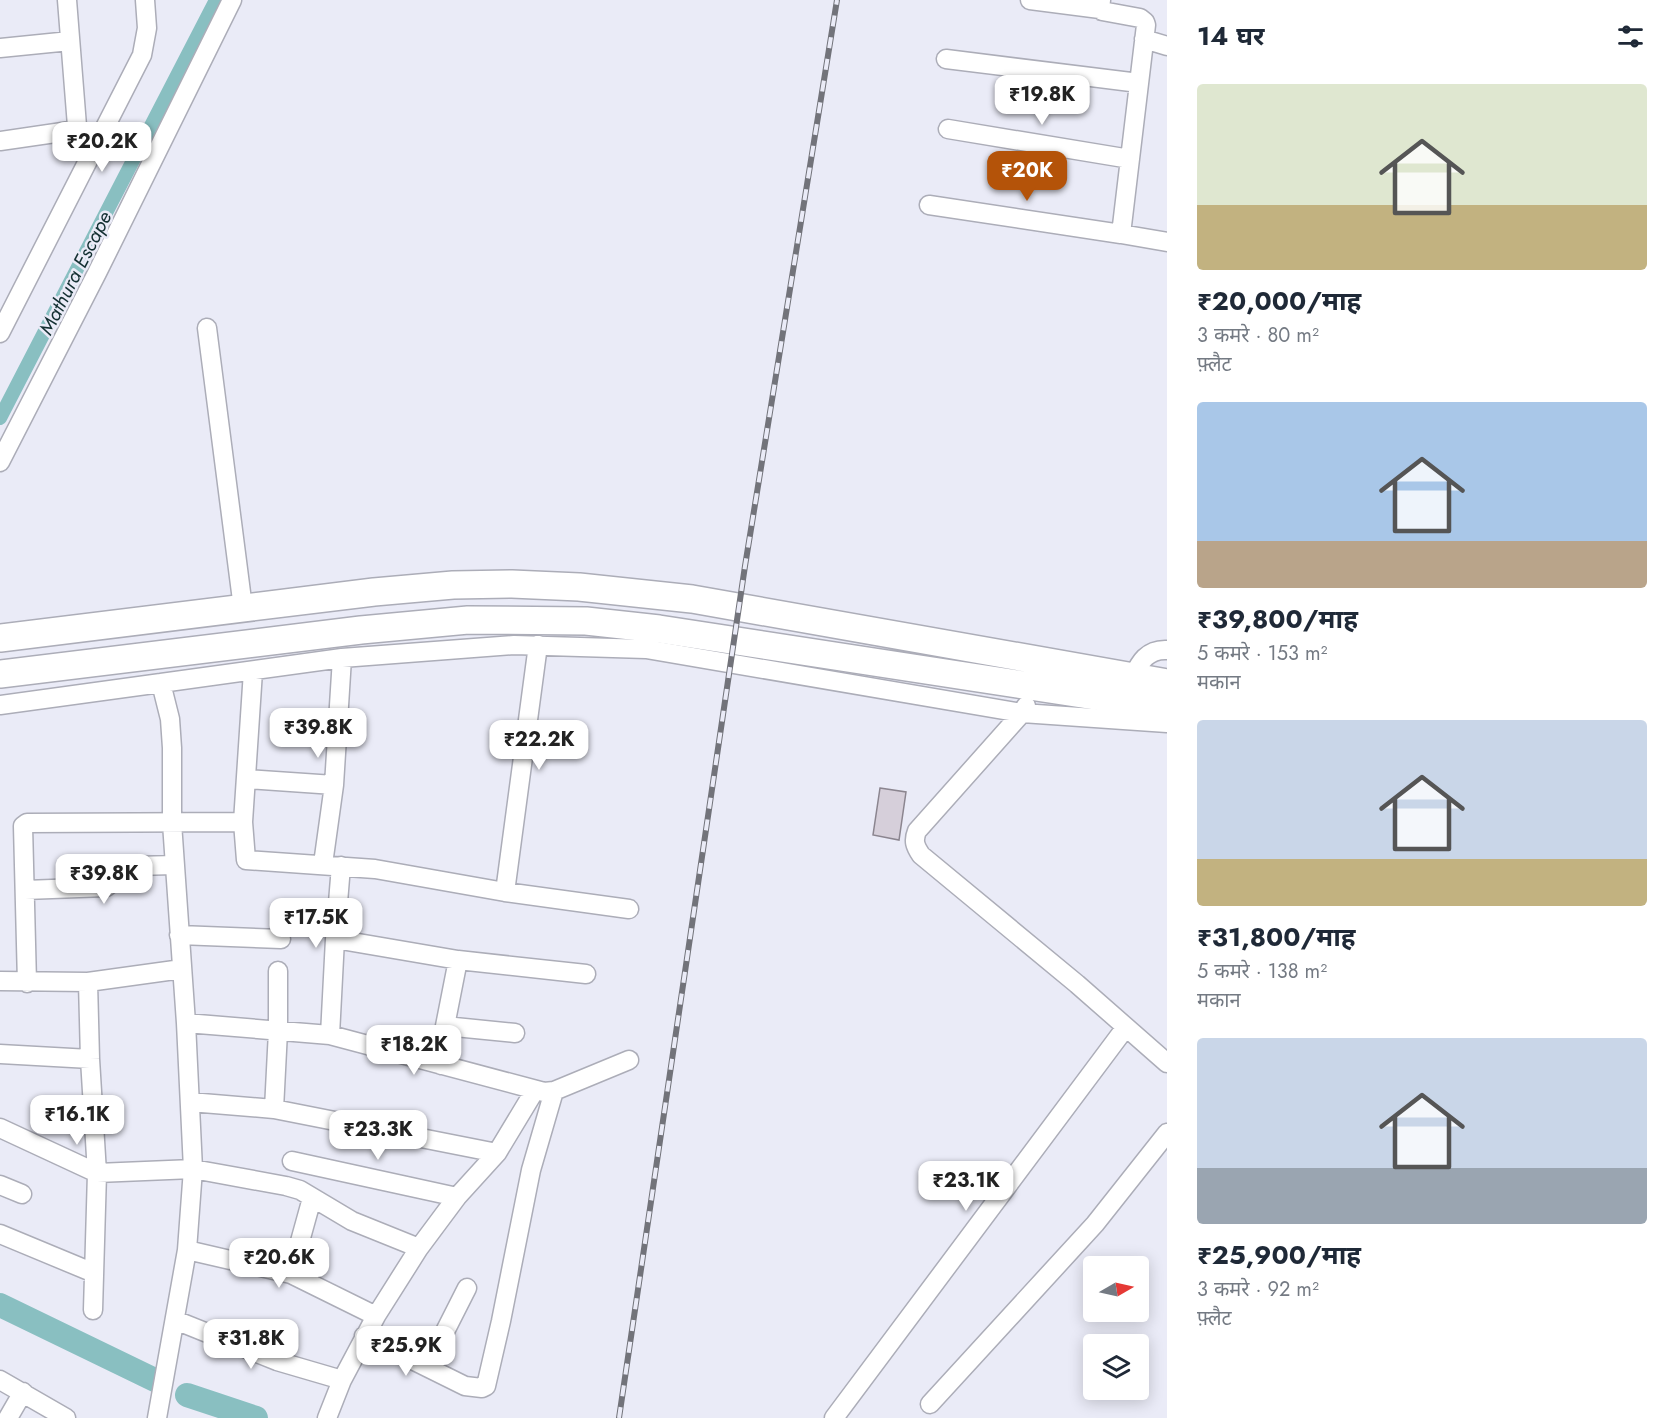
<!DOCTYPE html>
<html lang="hi">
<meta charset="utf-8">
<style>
body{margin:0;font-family:Jost,"Noto Sans Devanagari",sans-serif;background:#f6f6f7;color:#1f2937;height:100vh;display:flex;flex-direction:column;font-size:22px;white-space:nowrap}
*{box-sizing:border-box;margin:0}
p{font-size:20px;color:#747a83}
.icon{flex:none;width:33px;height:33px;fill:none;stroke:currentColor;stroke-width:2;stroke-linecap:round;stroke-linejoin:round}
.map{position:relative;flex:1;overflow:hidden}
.sheet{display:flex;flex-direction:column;background:#fff;width:510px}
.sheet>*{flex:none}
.needle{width:39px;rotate:81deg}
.controls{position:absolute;left:1083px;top:1256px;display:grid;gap:12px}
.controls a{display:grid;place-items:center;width:66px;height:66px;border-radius:6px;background:#fff;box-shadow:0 3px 15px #0003;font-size:30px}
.price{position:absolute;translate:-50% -51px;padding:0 14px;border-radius:12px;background:#fff;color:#222;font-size:20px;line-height:39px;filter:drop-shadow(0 2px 3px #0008)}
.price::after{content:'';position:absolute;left:50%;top:36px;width:18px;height:14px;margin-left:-9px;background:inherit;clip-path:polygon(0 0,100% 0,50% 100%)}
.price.on{background:#b45309;color:#fff}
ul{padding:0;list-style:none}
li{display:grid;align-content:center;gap:12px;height:318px;padding:0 30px}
li span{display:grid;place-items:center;height:186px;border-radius:6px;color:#555}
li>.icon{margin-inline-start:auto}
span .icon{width:108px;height:108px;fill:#fffc;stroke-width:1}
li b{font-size:26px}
h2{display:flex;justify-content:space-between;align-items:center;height:72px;padding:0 30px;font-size:26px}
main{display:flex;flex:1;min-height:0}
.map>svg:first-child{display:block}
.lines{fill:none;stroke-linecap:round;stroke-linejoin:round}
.canal{stroke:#89bfc1;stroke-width:14}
.river{stroke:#89bfc1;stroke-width:24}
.building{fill:#d6cfda;stroke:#8b858f;stroke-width:1.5}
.minor-casing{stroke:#acadb8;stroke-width:21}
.highway-casing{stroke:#acadb8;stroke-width:30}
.minor{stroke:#fff;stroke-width:18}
.highway{stroke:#fff;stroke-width:27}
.rail-casing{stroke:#72737a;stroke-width:6}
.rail{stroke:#eaebf7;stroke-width:4;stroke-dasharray:11;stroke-linecap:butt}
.labels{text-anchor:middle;stroke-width:5;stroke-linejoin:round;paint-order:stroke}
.water-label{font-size:20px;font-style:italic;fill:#132f31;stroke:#eaebf7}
</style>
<main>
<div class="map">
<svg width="1167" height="1418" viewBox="0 0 1167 1418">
<rect width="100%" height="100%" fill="#eaebf7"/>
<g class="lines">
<path class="canal" d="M0 418 216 0"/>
<path class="river" d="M0 1305 159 1382
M187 1395 256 1418"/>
</g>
<path class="building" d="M880 788 906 792 899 840 873 835Z"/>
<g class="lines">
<defs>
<path id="minor" d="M1030 0 1100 9
M1101 0 1100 9 1102 11 1140 18 1145 22 1146 25 1121 234 1167 242
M1144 39 1167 46
M0 48 70 41
M946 59 1139 83
M948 129 1130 159
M0 141 76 130 77 126 67 0
M929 205 1121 234
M207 328 243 608
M0 333 142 55 147 28 145 0
M0 462 97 273 232 0
M253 671 243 822 246 860 375 869 505 892 629 909
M1132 678C1140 662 1147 649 1167 650
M161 683 342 658 514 645 646 649 1022 713 1167 723
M0 705 161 683 170 719 172 748V823L186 1023 193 1169 187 1250 157 1418
M1026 706 1022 713 917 831C913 841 915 846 921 855L1077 984 1167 1063
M246 779 334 785
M323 864 334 785 342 658
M25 890 106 887 134 866 175 865
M505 892 538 645
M179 935 281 939
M335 939 458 960 586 974
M0 981 88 982 182 969
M88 982 90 1059 97 1173 93 1310
M27 983 23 826 27 823 243 822
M186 1023 330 1035 544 1092 554 1091 629 1060
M445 1026 515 1033
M330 1035 335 939 341 866
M0 1054 90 1059
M441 1065 445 1026 458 960
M190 1102 274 1109 497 1153
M274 1109 278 1031V971
M0 1128 97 1173 193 1169 286 1186 300 1190 352 1221 419 1248
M292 1161 457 1197
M0 1185 22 1194
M0 1234 94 1273
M187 1250 291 1274 376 1316
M291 1274 312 1198
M175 1320 277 1361 342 1380
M364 1336 465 1386 482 1388 486 1386 501 1321 531 1170 554 1091
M427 1367 467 1288
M0 1380 66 1418
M930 1404 1095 1224 1167 1133
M8 1418 23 1392
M327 1418 342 1380 376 1316 419 1248 457 1197 497 1153 535 1090
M834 1418 1126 1027"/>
<path id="highway" d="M0 638 374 592 453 585 512 584 579 587 692 599 1167 683
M0 674 361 630 468 620 586 621 659 629 1167 707"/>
</defs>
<use href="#minor" class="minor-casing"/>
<use href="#highway" class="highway-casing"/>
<use href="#minor" class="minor"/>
<use href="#highway" class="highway"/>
<defs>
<path id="rail" d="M619 1418 745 566 837 0"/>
</defs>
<use href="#rail" class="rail-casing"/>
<use href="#rail" class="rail"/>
</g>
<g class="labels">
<g class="water-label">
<text transform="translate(75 273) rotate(-63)" y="7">Mathura Escape</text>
</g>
</g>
</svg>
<div class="controls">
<a><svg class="needle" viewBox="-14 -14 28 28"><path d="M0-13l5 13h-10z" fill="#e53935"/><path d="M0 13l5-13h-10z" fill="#747a83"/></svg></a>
<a><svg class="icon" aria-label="layers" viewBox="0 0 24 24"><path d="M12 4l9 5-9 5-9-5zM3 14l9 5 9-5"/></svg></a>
</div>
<b class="price" style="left:1042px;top:126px">₹19.8K</b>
<b class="price" style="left:102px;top:173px">₹20.2K</b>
<b class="price on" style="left:1027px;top:202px">₹20K</b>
<b class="price" style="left:318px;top:759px">₹39.8K</b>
<b class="price" style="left:539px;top:771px">₹22.2K</b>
<b class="price" style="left:104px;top:905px">₹39.8K</b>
<b class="price" style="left:316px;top:949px">₹17.5K</b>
<b class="price" style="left:414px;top:1076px">₹18.2K</b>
<b class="price" style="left:77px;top:1146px">₹16.1K</b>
<b class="price" style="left:378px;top:1161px">₹23.3K</b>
<b class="price" style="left:966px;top:1212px">₹23.1K</b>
<b class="price" style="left:279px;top:1289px">₹20.6K</b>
<b class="price" style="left:251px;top:1370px">₹31.8K</b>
<b class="price" style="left:406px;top:1377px">₹25.9K</b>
</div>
<section class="sheet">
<h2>14 घर<svg class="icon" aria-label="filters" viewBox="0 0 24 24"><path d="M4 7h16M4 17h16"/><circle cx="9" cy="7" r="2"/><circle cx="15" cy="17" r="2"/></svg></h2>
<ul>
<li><span style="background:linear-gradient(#dfe7d0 65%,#c2b280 0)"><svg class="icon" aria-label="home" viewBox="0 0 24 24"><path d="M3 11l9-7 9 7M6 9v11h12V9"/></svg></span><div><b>₹20,000/माह</b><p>3 कमरे · 80 m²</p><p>फ़्लैट</p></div></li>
<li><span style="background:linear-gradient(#a9c7e8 75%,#b9a48a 0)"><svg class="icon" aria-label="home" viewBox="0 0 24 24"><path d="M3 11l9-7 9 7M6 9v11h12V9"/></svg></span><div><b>₹39,800/माह</b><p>5 कमरे · 153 m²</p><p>मकान</p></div></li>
<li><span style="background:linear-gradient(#c9d6e8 75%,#c2b280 0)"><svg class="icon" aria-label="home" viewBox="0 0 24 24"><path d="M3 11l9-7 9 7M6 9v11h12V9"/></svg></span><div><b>₹31,800/माह</b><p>5 कमरे · 138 m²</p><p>मकान</p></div></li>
<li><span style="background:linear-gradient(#c9d6e8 70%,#9aa5b1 0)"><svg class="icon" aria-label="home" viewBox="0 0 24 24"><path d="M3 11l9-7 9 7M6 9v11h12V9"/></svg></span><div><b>₹25,900/माह</b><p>3 कमरे · 92 m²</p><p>फ़्लैट</p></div></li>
</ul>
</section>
</main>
